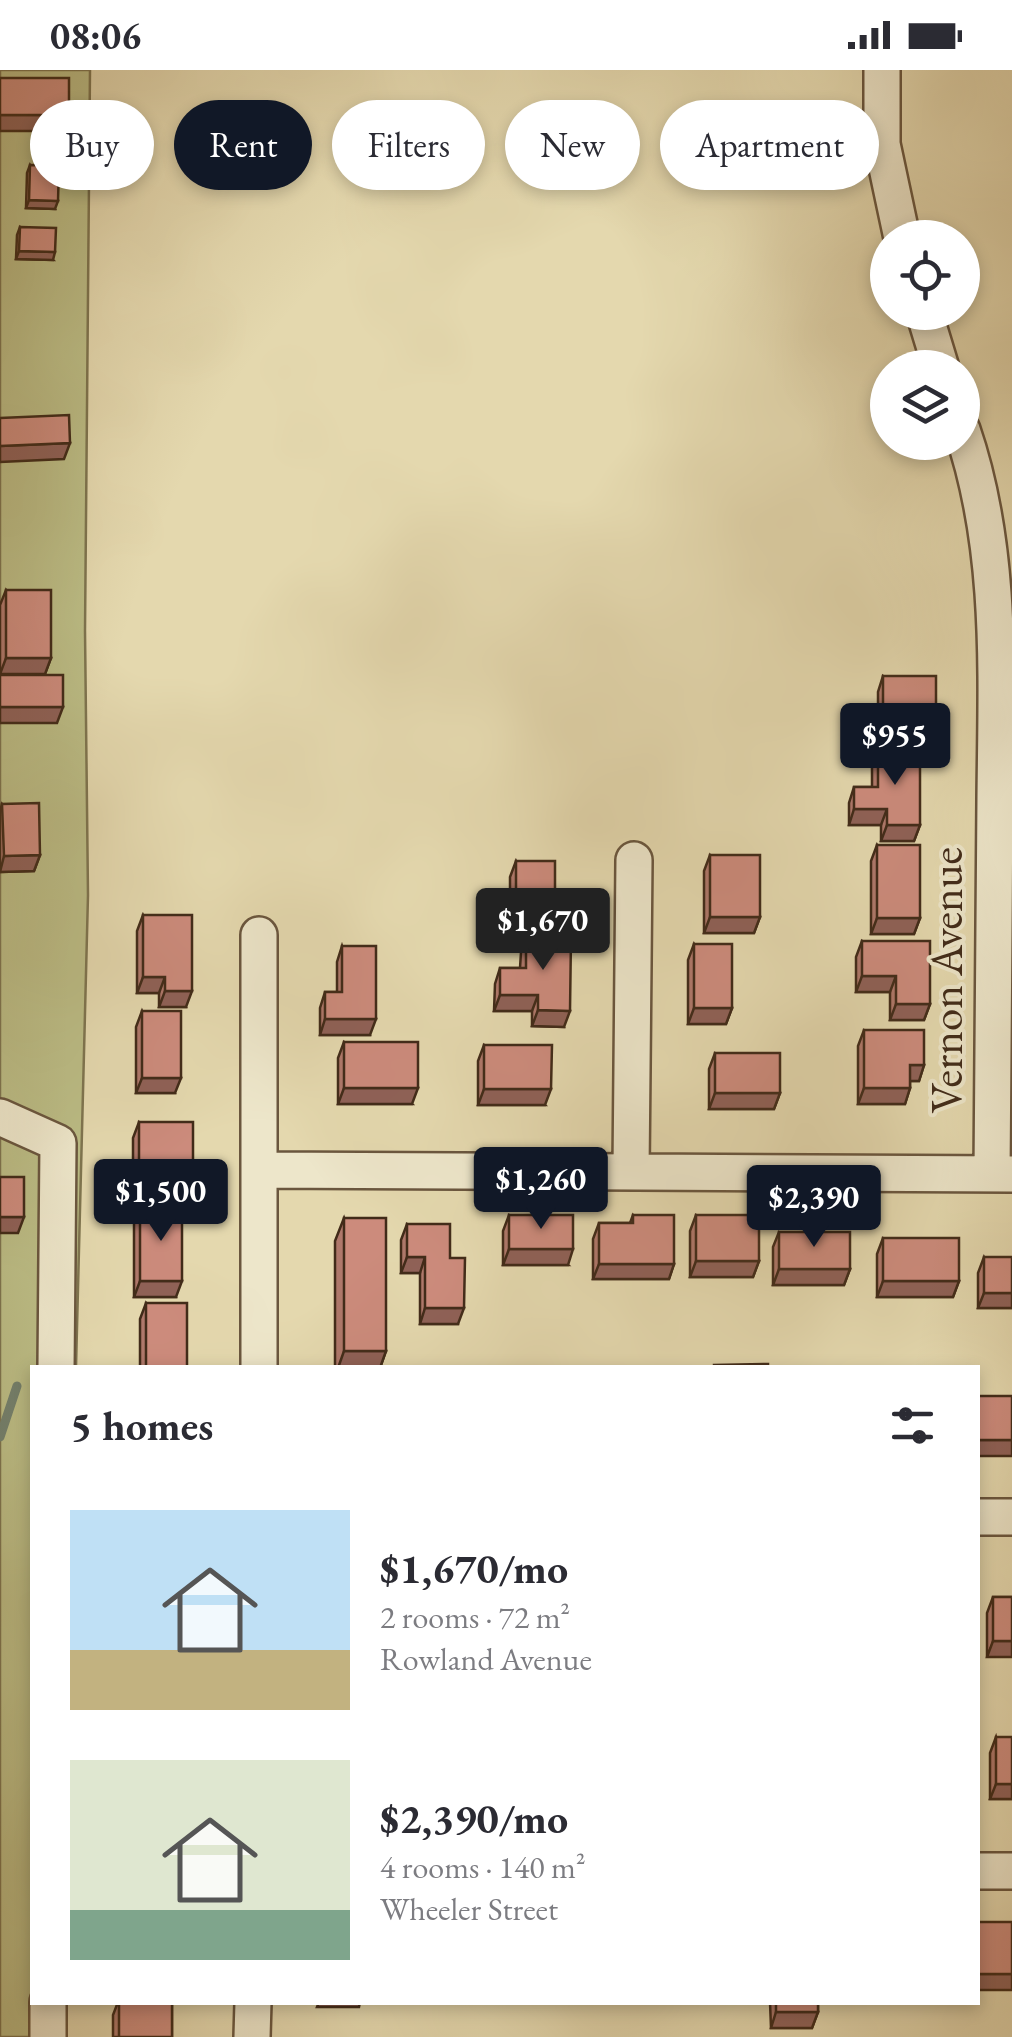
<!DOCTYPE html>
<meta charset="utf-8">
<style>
body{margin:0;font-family:"EB Garamond",serif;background:#f7f7f7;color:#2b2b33;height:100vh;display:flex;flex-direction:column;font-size:38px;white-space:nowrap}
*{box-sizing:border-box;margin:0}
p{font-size:32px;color:#7c7c81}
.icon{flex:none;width:55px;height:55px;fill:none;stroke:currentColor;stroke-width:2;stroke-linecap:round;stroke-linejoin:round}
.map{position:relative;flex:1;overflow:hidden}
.drawer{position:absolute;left:30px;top:1295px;width:950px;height:640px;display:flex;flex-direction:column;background:#fff;border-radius:0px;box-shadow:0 5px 15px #0003}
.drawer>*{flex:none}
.top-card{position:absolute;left:30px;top:30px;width:952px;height:90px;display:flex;gap:20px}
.tools{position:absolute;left:870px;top:150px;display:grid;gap:20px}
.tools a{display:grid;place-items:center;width:110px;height:110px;border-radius:50%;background:#fff;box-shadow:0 5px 15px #0003;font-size:50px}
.price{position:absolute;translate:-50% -85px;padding:0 22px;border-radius:10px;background:#111827;color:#fff;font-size:32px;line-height:65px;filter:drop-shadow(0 2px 5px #0008)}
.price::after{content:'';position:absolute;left:50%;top:60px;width:30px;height:22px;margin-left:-15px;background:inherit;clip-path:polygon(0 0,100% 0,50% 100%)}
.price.active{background:#222;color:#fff}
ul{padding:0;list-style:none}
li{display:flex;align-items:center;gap:30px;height:250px;padding:0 40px}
li span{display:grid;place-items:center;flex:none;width:280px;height:200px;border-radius:0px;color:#555}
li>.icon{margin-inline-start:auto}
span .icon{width:120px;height:120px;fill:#fffc;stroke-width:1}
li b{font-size:42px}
h2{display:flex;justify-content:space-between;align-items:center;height:120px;padding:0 40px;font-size:42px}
.chip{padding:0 35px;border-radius:45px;background:#fff;box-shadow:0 5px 15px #0003;font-size:35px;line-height:90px}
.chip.active{background:#111827;color:#fff}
.status{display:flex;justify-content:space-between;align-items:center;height:70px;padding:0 50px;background:#fff;direction:ltr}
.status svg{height:28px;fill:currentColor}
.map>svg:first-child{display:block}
.green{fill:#bbbc85;stroke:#7e744f;stroke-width:2.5}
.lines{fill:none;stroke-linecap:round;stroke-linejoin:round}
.stream{stroke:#74816e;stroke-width:9}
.minor-casing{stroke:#6a563e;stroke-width:40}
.minor{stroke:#ede6ca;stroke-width:35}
.wall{fill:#af786b;stroke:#412b19;stroke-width:2.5}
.shaded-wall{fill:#8f6157;stroke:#412b19;stroke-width:2.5}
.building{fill:#cc8b7c;stroke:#412b19;stroke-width:2.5}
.labels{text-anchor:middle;stroke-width:8;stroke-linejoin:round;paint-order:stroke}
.street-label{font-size:45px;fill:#412b19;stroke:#ede6ca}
</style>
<div class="status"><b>08:06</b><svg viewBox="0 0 49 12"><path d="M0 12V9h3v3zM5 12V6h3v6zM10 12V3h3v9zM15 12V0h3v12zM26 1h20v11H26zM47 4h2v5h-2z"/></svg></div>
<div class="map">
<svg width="1012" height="1967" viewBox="0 0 1012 1967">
<rect width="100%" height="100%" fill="#e4d8ae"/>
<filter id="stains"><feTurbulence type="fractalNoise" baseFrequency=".002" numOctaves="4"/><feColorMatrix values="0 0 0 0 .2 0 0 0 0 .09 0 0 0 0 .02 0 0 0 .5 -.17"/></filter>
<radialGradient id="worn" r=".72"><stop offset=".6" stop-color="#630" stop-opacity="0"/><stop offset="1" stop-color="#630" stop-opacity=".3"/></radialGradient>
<path class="green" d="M0 0H90L85 561 88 825 76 1297 32 1298V1932L66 1933 65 1967H0Z"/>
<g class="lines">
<path class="stream" d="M0 1367 17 1316"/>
<defs>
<path id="minor" d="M882 0V74L902 168
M924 242 941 298
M962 360C1003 479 996 607 995 730 994 855 993 979 992 1104
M259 865V1298
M0 1047 58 1073 56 1298
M261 1100 1012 1104
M631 1101 634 790
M978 1447H1012
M978 1801H1012
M48 1967V1932
M252 1967 253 1932"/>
</defs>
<use href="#minor" class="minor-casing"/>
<use href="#minor" class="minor"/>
</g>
<path class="wall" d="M30 95 55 139 26 138 27 103Z
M20 157 53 190 16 189 17 165Z
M6 520 51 588 45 604H0V535Z
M883 606 936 651 930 667H878V622Z
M878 680 920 755 914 771H881V755H849V733L854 717H872V696Z
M2 734 40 785 34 801 0 802V741Z
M877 775 920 848 914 864H871V791Z
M710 785 760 847 754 863H704V801Z
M516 791 549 861H510V807Z
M143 845 186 937H159V923H137V861Z
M526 866 564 957 532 956V941H494L495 914 500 898H520L521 882Z
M862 871 930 934 924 950H890V922H856V887Z
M694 874 732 938 726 954H688V890Z
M342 876 370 965H320V938L325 922H337V892Z
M142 941 175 1023H136V957Z
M864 960 924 995 919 1011H910V1018L905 1034H858V976Z
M344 972 412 1034H338V988Z
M484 975 545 1035H478V991Z
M715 983 780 1023 774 1039H709V999Z
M139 1052 193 1111 188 1127H133V1068Z
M140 1137 176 1227H134V1153Z
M509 1145 568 1195H503V1161Z
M633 1145 674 1194 669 1209H593V1169L599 1153H630Z
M696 1145 759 1191 753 1207H690V1161Z
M344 1148 386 1281 380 1298H335V1171Z
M407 1154 450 1188 458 1254H420V1203H401V1170Z
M779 1162 850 1199 844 1215H773V1177Z
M883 1168 959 1211 953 1227H877V1184Z
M984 1187 1012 1238H978V1203Z
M146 1233 187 1298H140V1249Z
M993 1527H1012L987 1587V1543Z
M996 1667 1012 1729H990V1683Z
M118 1932H172V1967H113V1945Z
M770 1932H818V1942L812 1958H771Z"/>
<path class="shaded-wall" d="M0 45H69L63 61H0Z
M29 130 58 131 55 139 26 138Z
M19 181 55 182 53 190 16 189Z
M70 373 64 389 0 392V376Z
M6 588H51L45 604H0Z
M0 637H63L57 653H0Z
M883 651H936L930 667H878Z
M854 739H887L881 755H849Z
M887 755H920L914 771H881Z
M40 785 34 801 0 802 4 786Z
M516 845H555L549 861H510Z
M710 847H760L754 863H704Z
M877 848H920L914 864H871Z
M862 906H896L890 922H856Z
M143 907H165L159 923H137Z
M165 921H192L186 937H159Z
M500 925H538L532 941H494Z
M896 934H930L924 950H890Z
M694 938H732L726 954H688Z
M538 940 570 941 564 957 532 956Z
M325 949H376L370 965H320Z
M910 995H924L919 1011H905Z
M142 1008H181L175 1023H136Z
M344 1018H418L412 1034H338Z
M864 1018H910L905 1034H858Z
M484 1019H551L545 1035H478Z
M715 1023H780L774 1039H709Z
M139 1111H193L188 1127H133Z
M0 1147H24L18 1163H0Z
M509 1179H573L568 1195H503Z
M407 1187H425L420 1203H401Z
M696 1191H759L753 1207H690Z
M599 1194H674L669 1209H593Z
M779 1199H850L844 1215H773Z
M140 1211H182L176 1227H134Z
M883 1211H959L953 1227H877Z
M984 1223H1012V1238H978Z
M425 1238H464L458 1254H420Z
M344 1281H386L380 1298H338Z
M978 1370H1012V1386H978Z
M993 1571H1012V1587H987Z
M996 1714H1012V1729H990Z
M978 1904H1012V1920H978Z
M319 1932H360L359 1937H317Z
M776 1942H818L812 1958H771Z"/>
<path class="building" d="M0 8H69V45H0Z
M30 95 59 96 58 131 29 130Z
M20 157 56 158 55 182 19 181Z
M69 345 70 373 0 376V348Z
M6 520H51V588H6Z
M0 605H63V637H0Z
M883 606H936V651H883Z
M878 680H920V755H887V739H854V717H878Z
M39 733 40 785 4 786 2 734Z
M877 775H920V848H877Z
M710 785H760V847H710Z
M516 791H555V845H516Z
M143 845H192V921H165V907H143Z
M526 866 571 867 570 941 538 940V925H500V898H526Z
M862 871H930V934H896V906H862Z
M694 874H732V938H694Z
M342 876H376V949H325V922H342Z
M142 941H181V1008H142Z
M864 960H924V995H910V1018H864Z
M344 972H418V1018H344Z
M484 975H552L551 1019H484Z
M715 983H780V1023H715Z
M139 1052H193V1111H139Z
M0 1107H24V1147H0Z
M140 1137H182V1211H140Z
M509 1145H573V1179H509Z
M633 1145H674V1194H599V1153H633Z
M696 1145H759V1191H696Z
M344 1148H386V1281H344Z
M407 1154H450V1188H465L464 1238H425V1187H407Z
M779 1162H850V1199H779Z
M883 1168H959V1211H883Z
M984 1187H1012V1223H984Z
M146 1233H187V1298H146Z
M768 1294V1298H714V1295Z
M978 1326H1012V1370H978Z
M993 1527H1012V1571H993Z
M996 1667H1012V1714H996Z
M978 1852H1012V1904H978Z
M119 1932H172V1967H119Z
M776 1932H818V1942H776Z"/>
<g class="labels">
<g class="street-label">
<text transform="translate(946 910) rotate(-90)" y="16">Vernon Avenue</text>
</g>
</g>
<rect width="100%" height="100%" filter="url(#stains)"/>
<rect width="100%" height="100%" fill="url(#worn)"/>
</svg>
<div class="tools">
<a><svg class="icon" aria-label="locate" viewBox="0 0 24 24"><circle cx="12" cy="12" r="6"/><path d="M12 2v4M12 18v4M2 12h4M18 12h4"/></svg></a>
<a><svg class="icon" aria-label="layers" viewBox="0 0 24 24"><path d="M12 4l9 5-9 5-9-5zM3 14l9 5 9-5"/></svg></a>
</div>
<b class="price" style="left:895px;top:718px">$955</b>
<b class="price active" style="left:543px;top:903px">$1,670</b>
<b class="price" style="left:541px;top:1162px">$1,260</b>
<b class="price" style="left:161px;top:1174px">$1,500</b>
<b class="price" style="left:814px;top:1180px">$2,390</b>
<div class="top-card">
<a class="chip">Buy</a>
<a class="chip active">Rent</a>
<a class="chip">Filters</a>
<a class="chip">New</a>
<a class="chip">Apartment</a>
</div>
<section class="drawer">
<h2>5 homes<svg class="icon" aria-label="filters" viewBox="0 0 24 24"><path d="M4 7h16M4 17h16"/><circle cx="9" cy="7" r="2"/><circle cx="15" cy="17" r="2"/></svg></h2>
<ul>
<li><span style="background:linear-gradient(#bfe0f5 70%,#c2b280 0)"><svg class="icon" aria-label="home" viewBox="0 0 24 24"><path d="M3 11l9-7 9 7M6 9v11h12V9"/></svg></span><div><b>$1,670/mo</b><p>2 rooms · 72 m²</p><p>Rowland Avenue</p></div></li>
<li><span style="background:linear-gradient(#dfe7d0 75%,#7fa58c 0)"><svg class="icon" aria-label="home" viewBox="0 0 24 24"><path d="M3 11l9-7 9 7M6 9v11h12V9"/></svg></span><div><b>$2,390/mo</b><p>4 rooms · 140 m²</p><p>Wheeler Street</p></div></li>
</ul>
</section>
</div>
